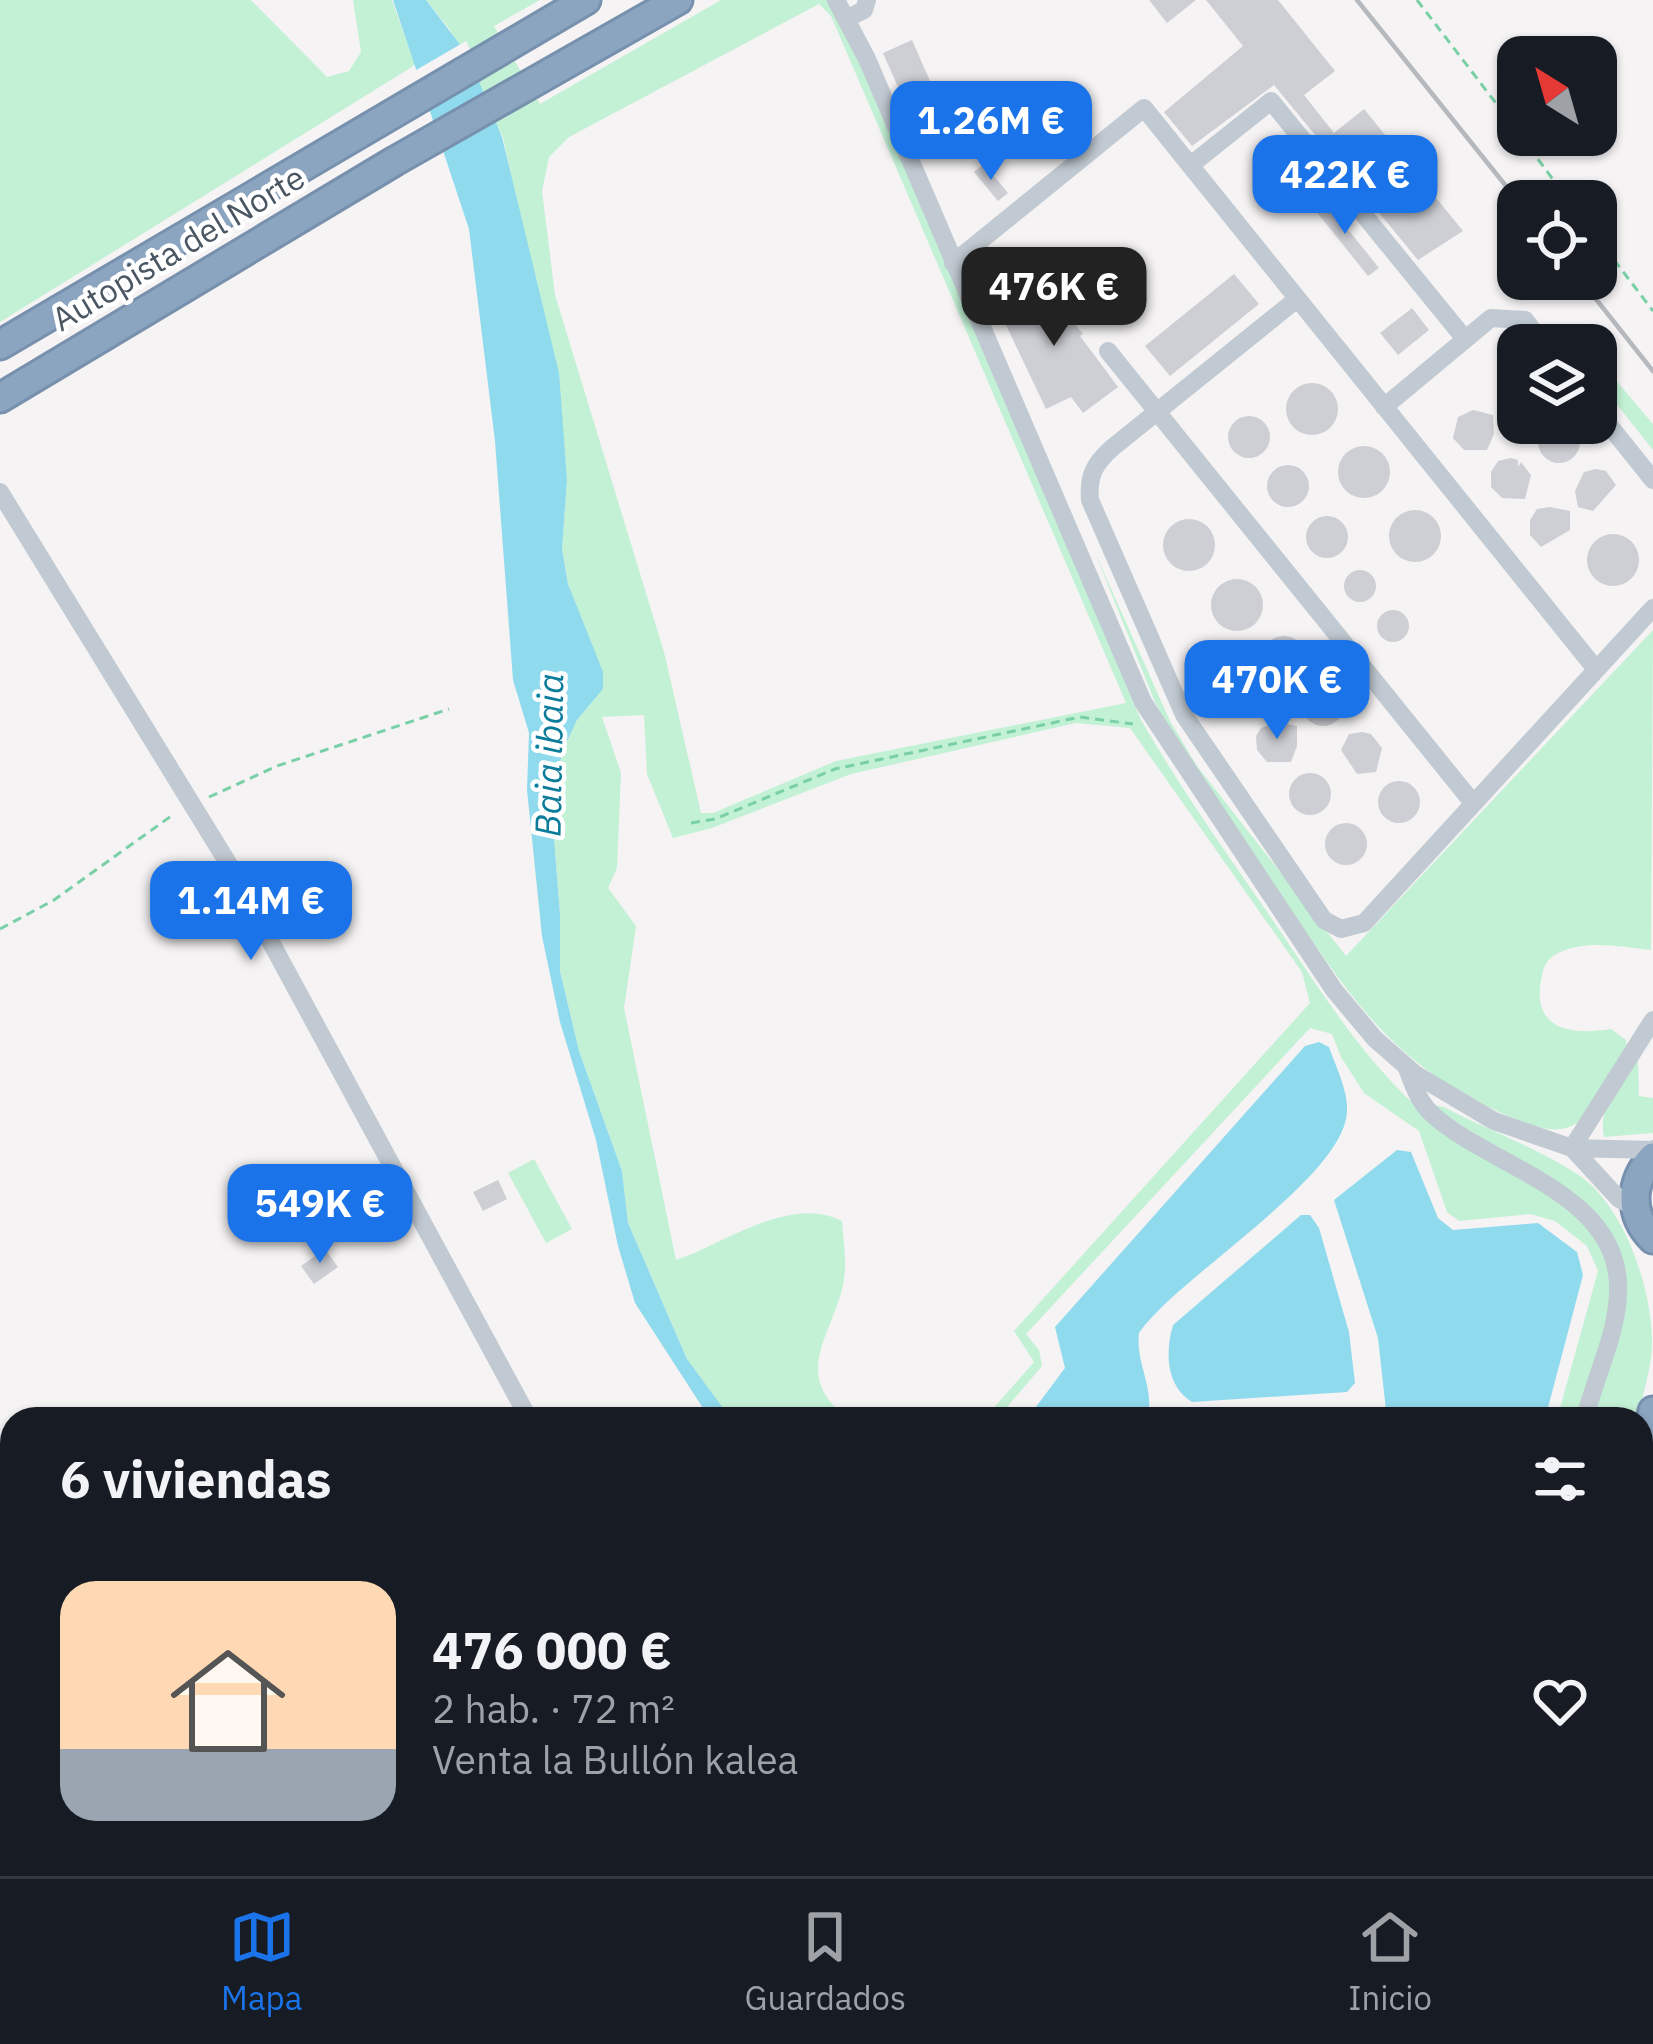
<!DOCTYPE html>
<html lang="es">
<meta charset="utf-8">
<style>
body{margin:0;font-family:"IBM Plex Sans",sans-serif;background:#20242c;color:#f1f3f6;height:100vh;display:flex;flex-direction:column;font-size:45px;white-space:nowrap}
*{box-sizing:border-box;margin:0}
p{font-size:39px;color:#9ea1a6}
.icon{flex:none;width:66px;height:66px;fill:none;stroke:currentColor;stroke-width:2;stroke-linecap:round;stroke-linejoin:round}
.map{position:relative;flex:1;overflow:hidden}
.panel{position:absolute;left:0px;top:1407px;width:1653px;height:471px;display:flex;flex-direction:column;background:#171b24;border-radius:36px 36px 0 0;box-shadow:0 3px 9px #0004}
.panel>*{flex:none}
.needle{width:78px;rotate:323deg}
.fabs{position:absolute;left:1497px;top:36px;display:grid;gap:24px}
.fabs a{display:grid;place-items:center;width:120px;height:120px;border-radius:24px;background:#171b24;box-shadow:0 3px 9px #0004;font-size:60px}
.price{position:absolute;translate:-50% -102px;padding:0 27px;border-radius:24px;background:#1a73e8;color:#fff;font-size:39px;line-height:78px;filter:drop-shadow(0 3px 6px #0008)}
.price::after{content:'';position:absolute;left:50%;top:72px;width:36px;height:27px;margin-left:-18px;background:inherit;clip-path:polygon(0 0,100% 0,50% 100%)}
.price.on{background:#222;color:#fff}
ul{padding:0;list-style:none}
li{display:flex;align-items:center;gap:36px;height:300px;padding:0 60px}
li span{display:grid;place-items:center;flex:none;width:336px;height:240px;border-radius:36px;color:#555}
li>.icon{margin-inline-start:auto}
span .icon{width:144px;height:144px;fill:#fffc;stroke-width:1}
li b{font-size:51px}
h2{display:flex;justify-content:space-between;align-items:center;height:144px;padding:0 60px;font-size:51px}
.menu{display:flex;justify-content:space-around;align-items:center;height:168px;border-top:3px solid #363941;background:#171b24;font-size:33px;color:#9ea1a6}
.menu a{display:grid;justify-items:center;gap:6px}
.menu .on{color:#1a73e8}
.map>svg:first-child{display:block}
.green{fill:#c3f1d5;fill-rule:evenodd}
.water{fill:#90daee}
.pier{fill:#f5f3f3}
.building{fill:#cdcfd5}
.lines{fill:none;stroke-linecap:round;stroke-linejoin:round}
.highway-casing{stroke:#7690ad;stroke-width:33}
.path{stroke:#7ad0a6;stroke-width:3;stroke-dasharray:9 6;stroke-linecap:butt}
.minor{stroke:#c1cad2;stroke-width:18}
.highway{stroke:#8ba5c1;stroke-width:27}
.rail{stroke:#b5b8bd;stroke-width:4.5}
.labels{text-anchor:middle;stroke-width:9;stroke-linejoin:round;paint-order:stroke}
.street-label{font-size:33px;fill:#4a5661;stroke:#fff}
.water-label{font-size:36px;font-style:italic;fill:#0c7c9b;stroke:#fff}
</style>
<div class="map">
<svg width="1653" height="1876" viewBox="0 0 1653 1876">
<rect width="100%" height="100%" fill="#f5f3f3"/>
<path class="green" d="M0 0H251L327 77 349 71 361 52 353 0H392L415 65 0 322Z
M426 0H540L494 26 540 104 721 0H830L874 91 1141 720C1181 789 1227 854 1272 919 1319 988 1366 1066 1432 1120 1481 1160 1595 1204 1614 1268 1622 1295 1588 1388 1580 1419H1557L1598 1271 1587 1246 1555 1221 1530 1214 1459 1221 1447 1212 1419 1131 1364 1093 1341 1057 1332 1034 1310 1028 1026 1334 1039 1350 1042 1366 997 1419H984L1034 1362 1014 1331 1310 1003 1302 972 1130 728 1076 723 851 774 712 828 673 838 647 774 644 715 602 717 621 773 617 868 608 888 636 926 624 1008 676 1260C725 1244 790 1194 842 1221 843 1239 847 1261 844 1279 836 1332 787 1374 849 1419L802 1415 803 1419H731L726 1414 687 1359 628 1223 622 1171 579 1051 560 971V915L551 799 563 750 577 720 603 689 568 583 562 549 567 480 528 254 503 137 450 30ZM819 4 831 16 1126 703 836 761 713 813H701L664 652 555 295 542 191 549 157 569 137Z
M1596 357 1653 424V450L1596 378Z
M1095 553 1170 721 1197 766 1346 956 1653 630 1651 950C1621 947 1587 939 1558 953 1548 958 1544 965 1542 975 1530 1028 1567 1036 1611 1029L1626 1040 1627 1053 1577 1123C1555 1137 1531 1125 1508 1116 1394 1066 1354 1002 1287 904 1249 848 1211 792 1173 736L1155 702Z
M1638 1061 1639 1096 1653 1098V1133L1604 1137C1598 1107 1618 1081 1638 1061Z
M1428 1104 1444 1107C1487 1130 1536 1147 1577 1174 1624 1204 1653 1290 1652 1346 1651 1370 1642 1396 1638 1419H1590L1620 1256 1530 1169Z
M534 1159 572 1229 546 1243 508 1173Z"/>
<path class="water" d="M393 0H426L468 55 502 137 559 373 567 480 562 549 568 584 603 672V689L577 720 563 750 551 799 560 915V971L579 1051 622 1171 628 1223 687 1359 731 1419H710L635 1303 618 1246 596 1140 560 1022 542 936 527 790 529 733 513 680 495 441 469 229Z
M1319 1042 1329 1047C1335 1065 1348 1090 1347 1110 1347 1176 1177 1277 1139 1333 1135 1363 1156 1390 1147 1419H1027L1065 1368 1055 1327 1305 1046Z
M1397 1150 1411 1152 1438 1218 1453 1230 1538 1223 1577 1252 1583 1275 1545 1419H1387L1378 1338 1334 1200Z
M1301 1215H1310L1319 1228 1349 1332 1355 1383 1347 1392 1192 1402C1166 1386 1165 1352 1173 1325Z
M1190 1866H1276L1281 1876H1184Z"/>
<path class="pier" d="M466 41 484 78 424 113 411 73Z"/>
<path class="building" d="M1149 0H1196L1167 23Z
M1206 0H1278L1335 71 1304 95 1334 133 1364 109 1463 231 1418 260 1274 85 1192 146 1164 112 1243 46Z
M912 40 937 97 908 110 883 53Z
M944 115 946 121 954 115 967 133 938 154 925 137 930 134 926 128Z
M984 164 1008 193 998 201 974 172Z
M1322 197 1379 268 1368 276 1312 206Z
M1234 274 1259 304 1170 376 1145 346Z
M1036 277 1083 334 1080 336 1118 387 1083 413 1071 397 1046 409 997 306Z
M1412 308 1429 330 1398 355 1380 333Z
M1518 370V414L1502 410 1499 394 1505 379Z
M1286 409a26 26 0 1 1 52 0a26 26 0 1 1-52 0Z
M1473 410 1493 415 1494 434 1487 450H1464L1453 438 1458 417Z
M1228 437a21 21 0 1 1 42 0a21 21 0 1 1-42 0Z
M1538 442a21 21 0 1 1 42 0a21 21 0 1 1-42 0Z
M1338 472a26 26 0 1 1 52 0a26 26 0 1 1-52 0Z
M1511 458 1518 460V467L1521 462 1531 475 1525 499 1502 498 1491 487V472L1498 461Z
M1267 486a21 21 0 1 1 42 0a21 21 0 1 1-42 0Z
M1596 469 1606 471 1616 485 1593 511 1578 507 1575 491 1584 472Z
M1550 507 1570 511V530L1541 547 1530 535V520L1537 509Z
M1389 536a26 26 0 1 1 52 0a26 26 0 1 1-52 0Z
M1306 537a21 21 0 1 1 42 0a21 21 0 1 1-42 0Z
M1163 545a26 26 0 1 1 52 0a26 26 0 1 1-52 0Z
M1587 560a26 26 0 1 1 52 0a26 26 0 1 1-52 0Z
M1344 586a16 16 0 1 1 32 0a16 16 0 1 1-32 0Z
M1211 605a26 26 0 1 1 52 0a26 26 0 1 1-52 0Z
M1377 626a16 16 0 1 1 32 0a16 16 0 1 1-32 0Z
M1263 657a21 21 0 1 1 42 0a21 21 0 1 1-42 0Z
M1236 666 1256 671V690L1249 703 1233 708 1220 701 1214 688 1215 680Z
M1302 705a21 21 0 1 1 42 0a21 21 0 1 1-42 0Z
M1277 722 1297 726V746L1291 762H1267L1257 750 1256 736 1261 728Z
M1362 732 1371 734 1382 748 1376 772 1357 774 1341 750 1349 734Z
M1289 794a21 21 0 1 1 42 0a21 21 0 1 1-42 0Z
M1378 802a21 21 0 1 1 42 0a21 21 0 1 1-42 0Z
M1325 844a21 21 0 1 1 42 0a21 21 0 1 1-42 0Z
M498 1180 507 1199 483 1211 473 1192Z
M325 1249 338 1267 314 1284 301 1266Z"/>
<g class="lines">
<defs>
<path id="highway" d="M0 345 586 0
M0 398 395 161 678 0
M1653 1157C1629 1182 1629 1215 1653 1239
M1641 1464 1653 1411
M1542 1876 1544 1866"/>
</defs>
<use href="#highway" class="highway-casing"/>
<path class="path" d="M1417 0 1518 132
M1520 135 1569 201
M1596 236 1653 311
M209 797 277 766 449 709
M691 823 715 819 835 769 1080 717 1133 724
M0 929 54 900 174 814
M1651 1547 1653 1549
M1641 1584 1653 1579
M1288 1866 1294 1876
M1140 1876 1159 1866
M1480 1876 1481 1866"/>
<path class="minor" d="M836 0 867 59 1143 702 1334 990 1375 1039 1415 1074 1494 1121 1572 1148 1653 1150
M846 19 864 10 867 0
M1192 164 1271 101 1465 339
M953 263 1144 108 1595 668
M1297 299 1112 448C1094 464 1088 476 1090 500L1184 715 1324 920 1341 929 1364 923 1653 608
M1108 351 1473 803
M1384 407 1491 318 1525 320 1544 345
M1596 409 1653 480
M0 492 228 863 529 1419
M1406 1066C1413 1084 1418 1101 1432 1114 1488 1166 1615 1191 1618 1284 1620 1330 1595 1375 1585 1419
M1572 1148 1653 1020
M1572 1148 1619 1199 1635 1207
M781 1866 788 1876
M1646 1876C1637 1849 1645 1825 1653 1799"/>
<use href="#highway" class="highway"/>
<path class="rail" d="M1357 0 1518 201
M1580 279 1653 371"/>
</g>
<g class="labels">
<g class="street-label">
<text transform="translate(178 248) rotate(-31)" y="12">Autopista del Norte</text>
</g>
<g class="water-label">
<text transform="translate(549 755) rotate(-89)" y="13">Baia ibaia</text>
</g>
</g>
</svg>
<div class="fabs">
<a><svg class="needle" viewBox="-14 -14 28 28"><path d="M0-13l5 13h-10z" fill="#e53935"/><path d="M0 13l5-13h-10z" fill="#9ea1a6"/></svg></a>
<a><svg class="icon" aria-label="locate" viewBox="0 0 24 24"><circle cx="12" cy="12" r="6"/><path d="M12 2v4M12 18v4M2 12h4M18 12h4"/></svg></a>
<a><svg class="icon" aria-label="layers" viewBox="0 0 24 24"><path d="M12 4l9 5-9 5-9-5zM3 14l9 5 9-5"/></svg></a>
</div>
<b class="price" style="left:991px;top:183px">1.26M €</b>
<b class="price" style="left:1345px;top:237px">422K €</b>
<b class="price on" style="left:1054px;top:349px">476K €</b>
<b class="price" style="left:1277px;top:742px">470K €</b>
<b class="price" style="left:251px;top:963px">1.14M €</b>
<b class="price" style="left:320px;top:1266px">549K €</b>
<section class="panel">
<h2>6 viviendas<svg class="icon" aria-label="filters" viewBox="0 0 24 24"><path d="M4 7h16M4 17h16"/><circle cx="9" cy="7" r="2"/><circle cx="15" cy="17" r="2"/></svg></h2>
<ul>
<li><span style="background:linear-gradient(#ffd9b3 70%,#9aa5b1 0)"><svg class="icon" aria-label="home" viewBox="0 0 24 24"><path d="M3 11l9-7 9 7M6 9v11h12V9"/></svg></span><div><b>476 000 €</b><p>2 hab. · 72 m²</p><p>Venta la Bullón kalea</p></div><svg class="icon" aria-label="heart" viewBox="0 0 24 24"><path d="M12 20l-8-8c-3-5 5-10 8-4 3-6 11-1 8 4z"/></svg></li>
</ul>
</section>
</div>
<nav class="menu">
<a class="on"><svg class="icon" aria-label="map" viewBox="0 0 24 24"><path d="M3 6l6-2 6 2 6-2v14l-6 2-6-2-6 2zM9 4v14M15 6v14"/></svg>Mapa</a>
<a><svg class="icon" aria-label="saved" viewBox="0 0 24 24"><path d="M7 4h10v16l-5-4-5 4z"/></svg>Guardados</a>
<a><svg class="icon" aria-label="home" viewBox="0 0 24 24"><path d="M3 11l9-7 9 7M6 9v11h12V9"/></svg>Inicio</a>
</nav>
